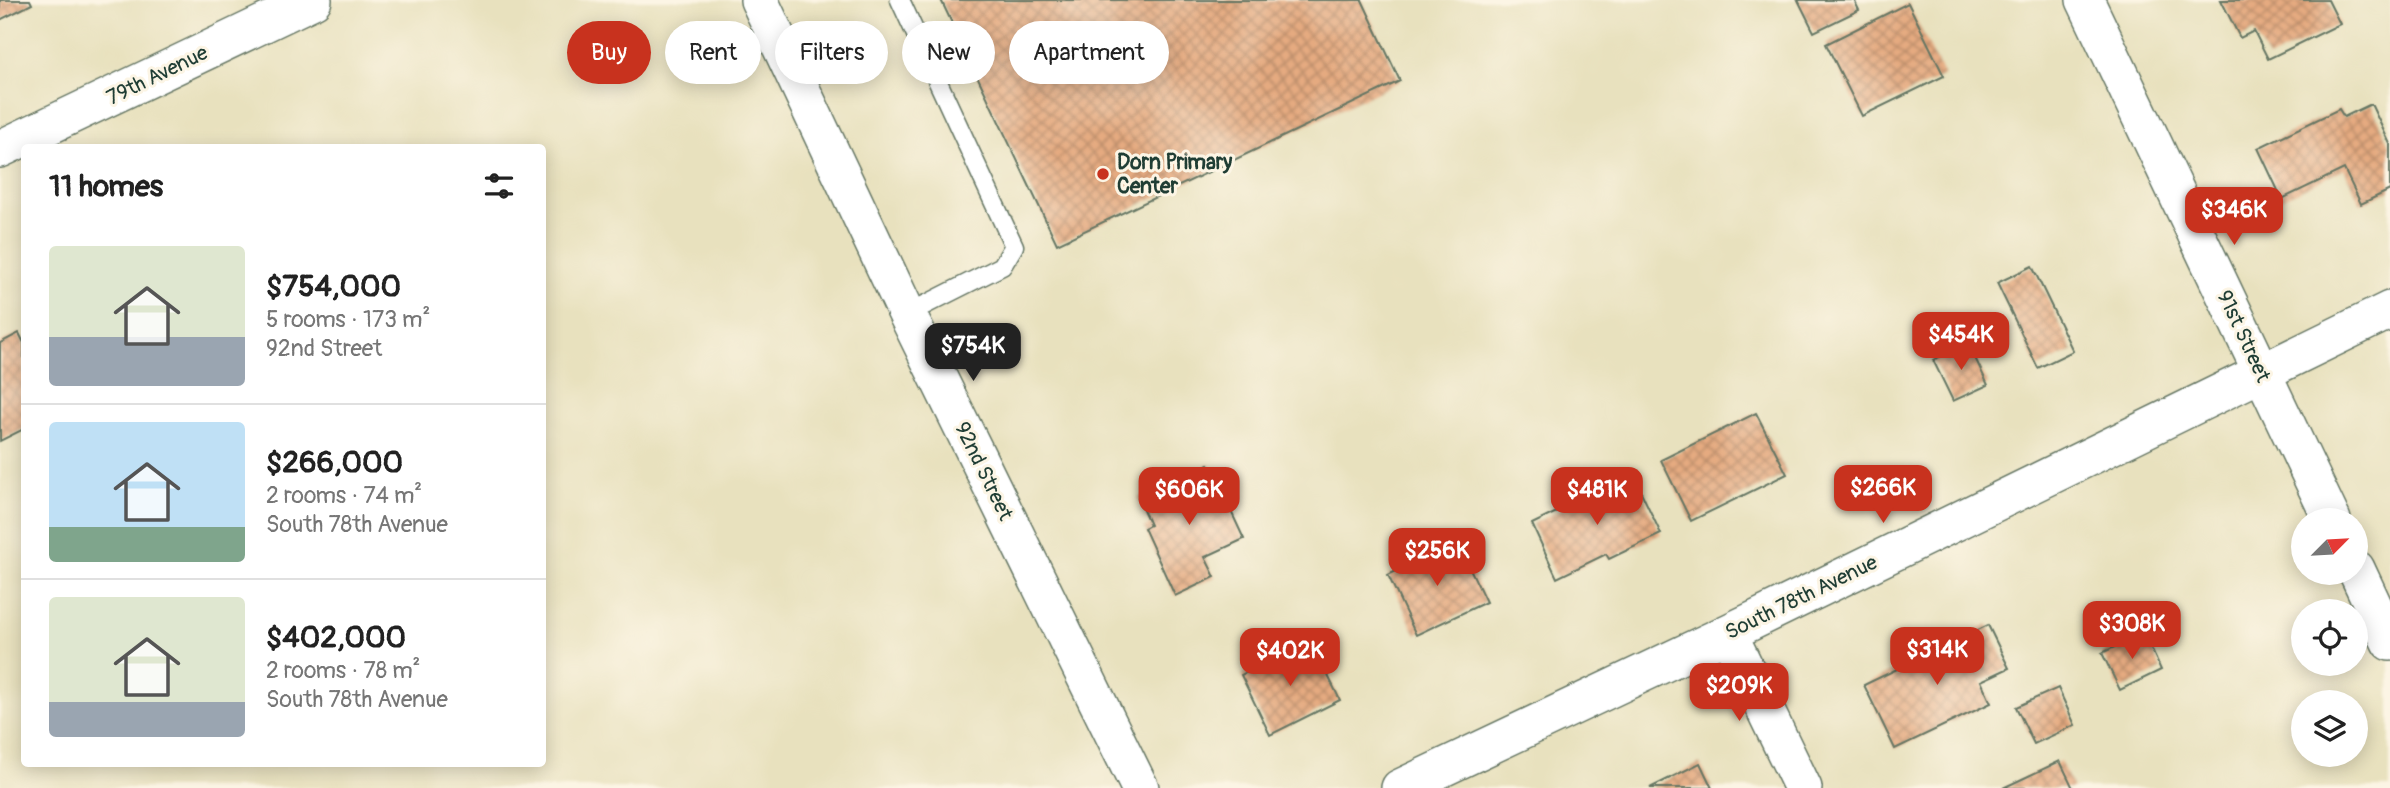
<!DOCTYPE html>
<meta charset="utf-8">
<style>
body{margin:0;font-family:Pangolin,sans-serif;background:#f6f6f6;color:#222;height:100vh;display:flex;flex-direction:column;font-size:26px;white-space:nowrap}
*{box-sizing:border-box;margin:0}
p{font-size:23px;color:#767676}
.icon{flex:none;width:38px;height:38px;fill:none;stroke:currentColor;stroke-width:2;stroke-linecap:round;stroke-linejoin:round}
.map{position:relative;flex:1;overflow:hidden}
.side{position:absolute;left:21px;top:144px;width:525px;height:623px;display:flex;flex-direction:column;background:#fff;border-radius:7px;box-shadow:0 4px 18px #0003}
.side>*{flex:none}
.guide{position:absolute;left:567px;top:21px;width:665px;height:63px;display:flex;gap:14px}
.needle{width:46px;rotate:66deg}
.tools{position:absolute;left:2291px;top:508px;display:grid;gap:14px}
.tools a{display:grid;place-items:center;width:77px;height:77px;border-radius:50%;background:#fff;box-shadow:0 4px 18px #0003;font-size:35px}
.price{position:absolute;translate:-50% -60px;padding:0 16px;border-radius:14px;background:#c8321e;color:#fff;font-size:23px;line-height:46px;filter:drop-shadow(0 2px 4px #0008)}
.price::after{content:'';position:absolute;left:50%;top:42px;width:21px;height:16px;margin-left:-10px;background:inherit;clip-path:polygon(0 0,100% 0,50% 100%)}
.price.active{background:#222;color:#fff}
ul{padding:0;list-style:none}
li{display:flex;align-items:center;gap:21px;height:175px;padding:0 28px}
li+li{border-top:2px solid #e0e0e0}
li span{display:grid;place-items:center;flex:none;width:196px;height:140px;border-radius:7px;color:#555}
li>.icon{margin-inline-start:auto}
span .icon{width:84px;height:84px;fill:#fffc;stroke-width:1}
li b{font-size:30px}
h2{display:flex;justify-content:space-between;align-items:center;height:84px;padding:0 28px;font-size:30px}
.chip{padding:0 24px;border-radius:32px;background:#fff;box-shadow:0 4px 18px #0003;font-size:24px;line-height:63px}
.chip.active{background:#c8321e;color:#fff}
.map>svg:first-child{display:block}
.building{fill:url(#building-cross-hatch)}
.lines{fill:none;stroke-linecap:round;stroke-linejoin:round}
.service-casing{stroke:#657664;stroke-width:21}
.minor-casing{stroke:#657664;stroke-width:40}
.service{stroke:#fff;stroke-width:18}
.minor{stroke:#fff;stroke-width:37}
.poi-dot{fill:#c8321e;stroke:#fcf5e5;stroke-width:2.5}
.labels{text-anchor:middle;stroke-width:6;stroke-linejoin:round;paint-order:stroke}
.street-label{font-size:21px;fill:#1f3d34;stroke:#fcf5e5}
.poi-label{font-size:21px;font-weight:bold;fill:#1f3d34;stroke:#fcf5e5;text-anchor:start}
</style>
<div class="map">
<svg width="2390" height="788" viewBox="0 0 2390 788">
<defs>
<pattern id="building-cross-hatch" width="8" height="8" patternUnits="userSpaceOnUse" patternTransform="scale(1.75)"><rect width="8" height="8" fill="#e5aa80"/><path d="M0 0l8 8M0 8l8-8" fill="none" stroke="#b98c6a"/></pattern>
</defs>
<rect width="100%" height="100%" fill="#fcf5e5"/>
<filter id="ink" filterUnits="userSpaceOnUse"><feTurbulence type="fractalNoise" baseFrequency=".0143" numOctaves="2"/><feDisplacementMap in="SourceGraphic" scale="14" xChannelSelector="R" yChannelSelector="G"/><feConvolveMatrix kernelMatrix="1 2 1 2 8 2 1 2 1" color-interpolation-filters="sRGB"/></filter>
<filter id="wash" filterUnits="userSpaceOnUse"><feTurbulence type="fractalNoise" baseFrequency=".00686" numOctaves="4" result="noise"/><feDisplacementMap in="SourceGraphic" scale="28" xChannelSelector="R" yChannelSelector="G"/><feGaussianBlur stdDeviation="1.57" result="paint"/><feColorMatrix in="noise" values="0 0 0 0 0 0 0 0 0 0 0 0 0 0 0 0 0 1.4 0 .05"/><feComposite in="paint" operator="in"/></filter>
<g filter="url(#wash)">
<rect width="100%" height="100%" fill="#e8e1be"/>
<g id="blocks">
<path class="building" d="M0 0H30L32 4 0 20Z
M941 0H1362L1400 81 1057 244Z
M1798 0H1854L1859 10 1814 32Z
M2221 0H2328L2340 24 2268 59 2254 31 2240 38Z
M1908 3 1944 76 1862 116 1826 44Z
M2371 104 2390 144V190L2361 204 2344 169 2282 199 2258 148 2339 109 2344 117Z
M2032 266 2073 351 2038 368 1997 283Z
M19 333 23 341 24 340V429L0 441V343Z
M1968 343 1988 385 1953 401 1933 360Z
M1756 413 1787 474 1691 521 1661 460Z
M1209 464 1244 539 1205 557 1215 577 1175 596 1144 528 1150 525 1138 498Z
M1633 475 1661 534 1609 559 1606 554 1557 578 1532 524Z
M1457 541 1486 602 1416 635 1388 575Z
M1988 625 2009 668 1981 681 1991 703 1895 749 1864 685Z
M2144 633 2161 670 2120 690 2102 653Z
M1311 641 1340 700 1270 735 1241 675Z
M2058 688 2075 725 2034 744 2016 707Z
M2060 761 2073 788H2003Z
M1700 763 1712 788H1650Z"/>
</g>
</g>
<g filter="url(#ink)">
<use href="#blocks" fill-opacity="0" stroke="#657664" stroke-width="2"/>
<g class="lines">
<defs>
<path id="service" d="M900 0 1014 246 1002 266 907 314"/>
<path id="minor" d="M759 0 907 314 1140 788
M2085 0 2332 520
M0 149 313 0
M2356 569 2390 642
M1728 633 1803 788
M1400 788 1728 633 2390 310"/>
</defs>
<use href="#service" class="service-casing"/>
<use href="#minor" class="minor-casing"/>
<use href="#service" class="service"/>
<use href="#minor" class="minor"/>
</g>
</g>
<circle class="poi-dot" cx="1103" cy="174" r="7"/>
<g class="labels">
<g class="street-label">
<text transform="translate(157 75) rotate(-26)" y="7">79th Avenue</text>
<text transform="translate(2244 336) rotate(65)" y="7">91st Street</text>
<text transform="translate(984 471) rotate(64)" y="7">92nd Street</text>
<text transform="translate(1801 597) rotate(-26)" y="7">South 78th Avenue</text>
</g>
<g class="poi-label">
<text x="1117" y="169">Dorn Primary<tspan x="1117" dy="24">Center</tspan></text>
</g>
</g>
</svg>
<div class="tools">
<a><svg class="needle" viewBox="-14 -14 28 28"><path d="M0-13l5 13h-10z" fill="#e53935"/><path d="M0 13l5-13h-10z" fill="#767676"/></svg></a>
<a><svg class="icon" aria-label="locate" viewBox="0 0 24 24"><circle cx="12" cy="12" r="6"/><path d="M12 2v4M12 18v4M2 12h4M18 12h4"/></svg></a>
<a><svg class="icon" aria-label="layers" viewBox="0 0 24 24"><path d="M12 4l9 5-9 5-9-5zM3 14l9 5 9-5"/></svg></a>
</div>
<b class="price" style="left:2234px;top:247px">$346K</b>
<b class="price" style="left:1961px;top:372px">$454K</b>
<b class="price active" style="left:973px;top:383px">$754K</b>
<b class="price" style="left:1883px;top:525px">$266K</b>
<b class="price" style="left:1189px;top:527px">$606K</b>
<b class="price" style="left:1597px;top:527px">$481K</b>
<b class="price" style="left:1437px;top:588px">$256K</b>
<b class="price" style="left:2132px;top:661px">$308K</b>
<b class="price" style="left:1937px;top:687px">$314K</b>
<b class="price" style="left:1290px;top:688px">$402K</b>
<b class="price" style="left:1739px;top:723px">$209K</b>
<div class="guide">
<a class="chip active">Buy</a>
<a class="chip">Rent</a>
<a class="chip">Filters</a>
<a class="chip">New</a>
<a class="chip">Apartment</a>
</div>
<section class="side">
<h2>11 homes<svg class="icon" aria-label="filters" viewBox="0 0 24 24"><path d="M4 7h16M4 17h16"/><circle cx="9" cy="7" r="2"/><circle cx="15" cy="17" r="2"/></svg></h2>
<ul>
<li><span style="background:linear-gradient(#dfe7d0 65%,#9aa5b1 0)"><svg class="icon" aria-label="home" viewBox="0 0 24 24"><path d="M3 11l9-7 9 7M6 9v11h12V9"/></svg></span><div><b>$754,000</b><p>5 rooms · 173 m²</p><p>92nd Street</p></div></li>
<li><span style="background:linear-gradient(#bfe0f5 75%,#7fa58c 0)"><svg class="icon" aria-label="home" viewBox="0 0 24 24"><path d="M3 11l9-7 9 7M6 9v11h12V9"/></svg></span><div><b>$266,000</b><p>2 rooms · 74 m²</p><p>South 78th Avenue</p></div></li>
<li><span style="background:linear-gradient(#dfe7d0 75%,#9aa5b1 0)"><svg class="icon" aria-label="home" viewBox="0 0 24 24"><path d="M3 11l9-7 9 7M6 9v11h12V9"/></svg></span><div><b>$402,000</b><p>2 rooms · 78 m²</p><p>South 78th Avenue</p></div></li>
</ul>
</section>
</div>
